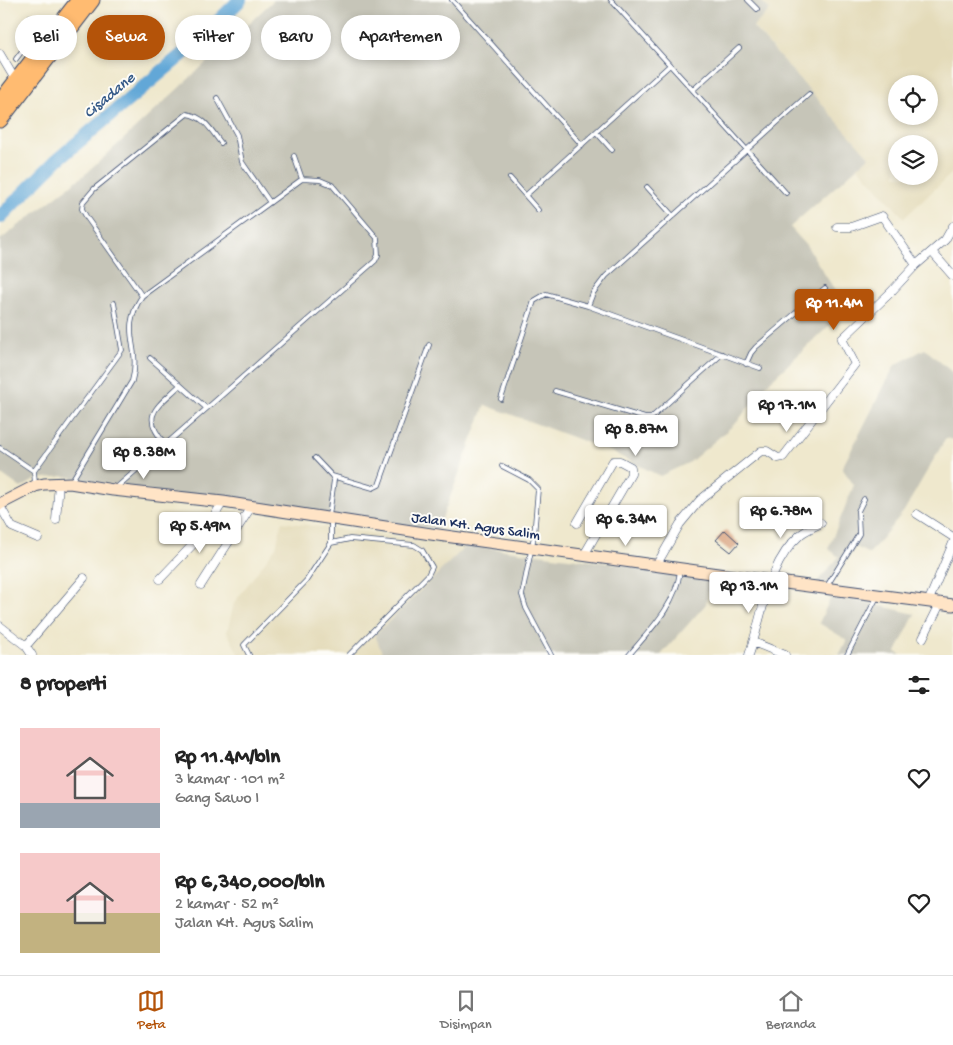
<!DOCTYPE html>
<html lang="id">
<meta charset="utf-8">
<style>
body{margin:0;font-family:"Gochi Hand",sans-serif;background:#f6f6f6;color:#222;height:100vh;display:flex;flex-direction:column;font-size:19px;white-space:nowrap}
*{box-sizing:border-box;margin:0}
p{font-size:16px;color:#767676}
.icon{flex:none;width:28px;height:28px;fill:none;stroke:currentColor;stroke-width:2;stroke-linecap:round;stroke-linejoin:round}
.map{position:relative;height:655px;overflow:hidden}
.details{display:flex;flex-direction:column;background:#fff;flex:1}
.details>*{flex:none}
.banner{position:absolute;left:15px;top:15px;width:500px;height:45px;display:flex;gap:10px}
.tools{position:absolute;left:888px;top:75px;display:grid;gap:10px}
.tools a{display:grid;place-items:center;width:50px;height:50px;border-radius:50%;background:#fff;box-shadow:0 2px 8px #0003;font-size:25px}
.price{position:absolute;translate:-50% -42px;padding:0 11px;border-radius:5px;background:#fff;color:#222;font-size:16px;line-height:32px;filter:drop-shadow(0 1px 2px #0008)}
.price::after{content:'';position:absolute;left:50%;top:30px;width:15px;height:11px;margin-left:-8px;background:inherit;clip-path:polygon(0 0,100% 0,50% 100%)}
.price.current{background:#b45309;color:#fff}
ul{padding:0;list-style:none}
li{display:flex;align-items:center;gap:15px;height:125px;padding:0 20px}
li span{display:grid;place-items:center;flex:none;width:140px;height:100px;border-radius:0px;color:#555}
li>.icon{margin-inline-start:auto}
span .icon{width:60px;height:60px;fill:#fffc;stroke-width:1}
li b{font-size:21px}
h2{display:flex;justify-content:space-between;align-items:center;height:60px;padding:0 20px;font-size:21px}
.tag{padding:0 18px;border-radius:22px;background:#fff;box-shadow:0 2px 8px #0003;font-size:18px;line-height:45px}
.tag.current{background:#b45309;color:#fff}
.dock{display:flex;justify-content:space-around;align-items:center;height:70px;border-top:1px solid #e0e0e0;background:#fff;font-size:14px;color:#767676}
.dock a{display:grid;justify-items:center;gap:2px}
.dock .current{color:#b45309}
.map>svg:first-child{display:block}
.built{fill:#e4dbba;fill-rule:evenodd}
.industrial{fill:#c6c5b8}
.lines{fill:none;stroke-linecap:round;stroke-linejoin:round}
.river{stroke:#62a7d7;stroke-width:14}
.building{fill:#d79f79}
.lane-casing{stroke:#3b4b6f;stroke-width:5.5}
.street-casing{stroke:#3b4b6f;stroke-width:9}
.secondary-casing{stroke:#3b4b6f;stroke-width:13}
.highway-casing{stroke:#3b4b6f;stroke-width:17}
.lane{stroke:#fff;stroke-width:4}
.street{stroke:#fff;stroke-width:8}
.secondary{stroke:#ffe4c6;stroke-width:11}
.highway{stroke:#ffbb71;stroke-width:15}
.labels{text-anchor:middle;stroke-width:4;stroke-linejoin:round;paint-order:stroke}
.street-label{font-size:15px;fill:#1b2f5e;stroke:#fdfcf7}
.water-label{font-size:16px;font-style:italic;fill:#345988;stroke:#fdfcf7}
</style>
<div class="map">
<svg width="953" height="655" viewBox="0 0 953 655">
<rect width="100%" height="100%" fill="#fdfcf7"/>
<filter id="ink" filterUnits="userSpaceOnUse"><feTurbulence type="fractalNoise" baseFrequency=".02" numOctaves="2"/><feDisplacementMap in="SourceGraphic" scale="10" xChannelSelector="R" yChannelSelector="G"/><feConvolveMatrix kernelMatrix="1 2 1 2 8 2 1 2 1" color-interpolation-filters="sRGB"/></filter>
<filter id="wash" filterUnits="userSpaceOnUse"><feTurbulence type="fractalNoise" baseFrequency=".0096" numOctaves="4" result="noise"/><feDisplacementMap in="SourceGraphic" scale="20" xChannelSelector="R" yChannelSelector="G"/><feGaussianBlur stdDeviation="1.12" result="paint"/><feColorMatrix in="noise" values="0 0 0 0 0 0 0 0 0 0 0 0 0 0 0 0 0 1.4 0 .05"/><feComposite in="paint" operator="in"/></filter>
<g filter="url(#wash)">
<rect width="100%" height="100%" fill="#efe8cd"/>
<path class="built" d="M760 0H953V172L904 218 858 167 868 158 753 26 769 11ZM896 84H929V116H896ZM896 144H929V176H896Z
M282 522 467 545 376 635 383 655H239L227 632 234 603 276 547Z"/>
<path class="industrial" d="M274 0H760L770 10 753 27 869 157 790 227 806 245 847 309 764 387 737 422 690 462 660 476 610 451 485 405 438 529 284 513 64 476 36 479 21 488 0 473V240L88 172Z
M925 349 953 373V440L946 438 904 511 869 554 856 547 827 586 814 585 839 557 828 549 854 485 842 468 895 365Z
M467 545 710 576 706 604 661 655H383L375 635Z
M831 597H843L915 614 896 652 901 655H839L847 640 819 623Z"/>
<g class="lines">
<path class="river" d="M0 217 57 160 197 42 240 0"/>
</g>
<g id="blocks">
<path class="building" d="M725 530 739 543 731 552 716 540Z"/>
</g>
</g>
<g filter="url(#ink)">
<use href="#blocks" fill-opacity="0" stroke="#3b4b6f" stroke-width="1"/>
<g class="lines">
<defs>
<path id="lane" d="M452 0 582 145
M611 0 786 193
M748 0 757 9
M16 59 37 31 30 17
M693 90 739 48
M217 98 237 135 242 162 269 201
M596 132 612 150
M294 156 302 179
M510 178 538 210
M647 187 673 216
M526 195 670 65
M588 306 593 293 606 276 809 94
M150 358 205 407
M746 364 751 353 756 347 825 288
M555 391 645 418H651L722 354
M501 399 534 301 546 294 588 306 760 368
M165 444C139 414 158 407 180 385
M0 448 34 471
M315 458 332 476 334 480 329 516
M502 466 529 480 538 489 534 536 522 595 526 608 551 655
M332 476 373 488 379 485 429 345
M71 482 132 381C142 346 118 333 142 296L87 218 82 209 83 202 94 189 187 114C205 117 211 130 221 143
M35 484 34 471 122 350 114 303
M117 487 375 261 378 255 377 238 332 185 320 180 302 179 142 296
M331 543 350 539 414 545 422 550 432 567 428 575 349 655
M827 586 859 534 858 511 864 499
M249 655 244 645 306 581 331 543V521
M629 655C650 630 676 605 680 571
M847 655 877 597"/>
<path id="street" d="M0 54 16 81
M837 227H851L882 216 916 265 945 240 953 226
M932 252 953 276
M0 506 12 527 38 538
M917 514 953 537
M56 520 59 483
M577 523 613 461H620L631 467V474L584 555
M657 564 680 524 700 500 761 451H767L778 458 783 457 855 364 842 339 890 293 916 265
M160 579 202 535 223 502
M201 585 251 507
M929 600 953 543
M0 626 26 646 32 655
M923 638 941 602
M753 642 785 655
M26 646 84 578
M749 655C763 615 767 564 800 535 806 530 814 527 821 523"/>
<path id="secondary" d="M0 504 35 486 44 484 70 483 113 490 223 502 431 534 732 576 953 605"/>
<path id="highway" d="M0 102 79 0
M0 120 92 0"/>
</defs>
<use href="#lane" class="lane-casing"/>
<use href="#street" class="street-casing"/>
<use href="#secondary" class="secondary-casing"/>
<use href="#highway" class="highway-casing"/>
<use href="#lane" class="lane"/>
<use href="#street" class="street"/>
<use href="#secondary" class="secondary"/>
<use href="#highway" class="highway"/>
</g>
</g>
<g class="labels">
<g class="street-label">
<text transform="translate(476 525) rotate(8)" y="5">Jalan KH. Agus Salim</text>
</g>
<g class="water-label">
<text transform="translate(108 94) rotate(-40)" y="6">Cisadane</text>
</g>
</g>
</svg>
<div class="tools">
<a><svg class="icon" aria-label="locate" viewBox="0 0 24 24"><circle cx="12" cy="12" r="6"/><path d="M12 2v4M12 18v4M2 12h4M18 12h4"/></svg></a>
<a><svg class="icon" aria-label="layers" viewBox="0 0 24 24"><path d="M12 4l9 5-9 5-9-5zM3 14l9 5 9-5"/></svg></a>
</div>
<b class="price current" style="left:834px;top:331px">Rp 11.4M</b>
<b class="price" style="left:787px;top:433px">Rp 17.1M</b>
<b class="price" style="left:636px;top:457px">Rp 8.87M</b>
<b class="price" style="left:144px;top:480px">Rp 8.38M</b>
<b class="price" style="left:781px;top:539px">Rp 6.78M</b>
<b class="price" style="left:626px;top:547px">Rp 6.34M</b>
<b class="price" style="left:200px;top:554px">Rp 5.49M</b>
<b class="price" style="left:749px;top:614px">Rp 13.1M</b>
<div class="banner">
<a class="tag">Beli</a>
<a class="tag current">Sewa</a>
<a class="tag">Filter</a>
<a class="tag">Baru</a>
<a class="tag">Apartemen</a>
</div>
</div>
<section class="details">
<h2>8 properti<svg class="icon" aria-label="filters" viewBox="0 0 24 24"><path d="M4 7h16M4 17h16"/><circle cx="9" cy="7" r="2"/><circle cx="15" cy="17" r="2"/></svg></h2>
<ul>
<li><span style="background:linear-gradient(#f6c9c9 75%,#9aa5b1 0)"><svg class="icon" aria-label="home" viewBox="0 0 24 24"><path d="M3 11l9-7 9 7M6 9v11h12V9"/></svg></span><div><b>Rp 11.4M/bln</b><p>3 kamar · 101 m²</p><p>Gang Sawo I</p></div><svg class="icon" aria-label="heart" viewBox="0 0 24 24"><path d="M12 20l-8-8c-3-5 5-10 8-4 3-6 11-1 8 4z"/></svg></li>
<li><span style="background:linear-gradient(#f6c9c9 60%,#c2b280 0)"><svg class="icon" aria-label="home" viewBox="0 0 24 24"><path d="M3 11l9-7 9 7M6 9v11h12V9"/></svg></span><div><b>Rp 6,340,000/bln</b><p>2 kamar · 52 m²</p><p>Jalan KH. Agus Salim</p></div><svg class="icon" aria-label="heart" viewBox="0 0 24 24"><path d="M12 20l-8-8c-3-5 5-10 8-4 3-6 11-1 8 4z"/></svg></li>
</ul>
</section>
<nav class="dock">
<a class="current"><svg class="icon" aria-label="map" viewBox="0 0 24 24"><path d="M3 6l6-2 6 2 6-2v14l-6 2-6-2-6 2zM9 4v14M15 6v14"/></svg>Peta</a>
<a><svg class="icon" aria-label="saved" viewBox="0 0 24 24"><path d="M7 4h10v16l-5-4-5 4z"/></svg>Disimpan</a>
<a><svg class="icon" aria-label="home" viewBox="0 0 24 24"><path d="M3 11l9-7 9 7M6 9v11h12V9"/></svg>Beranda</a>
</nav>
